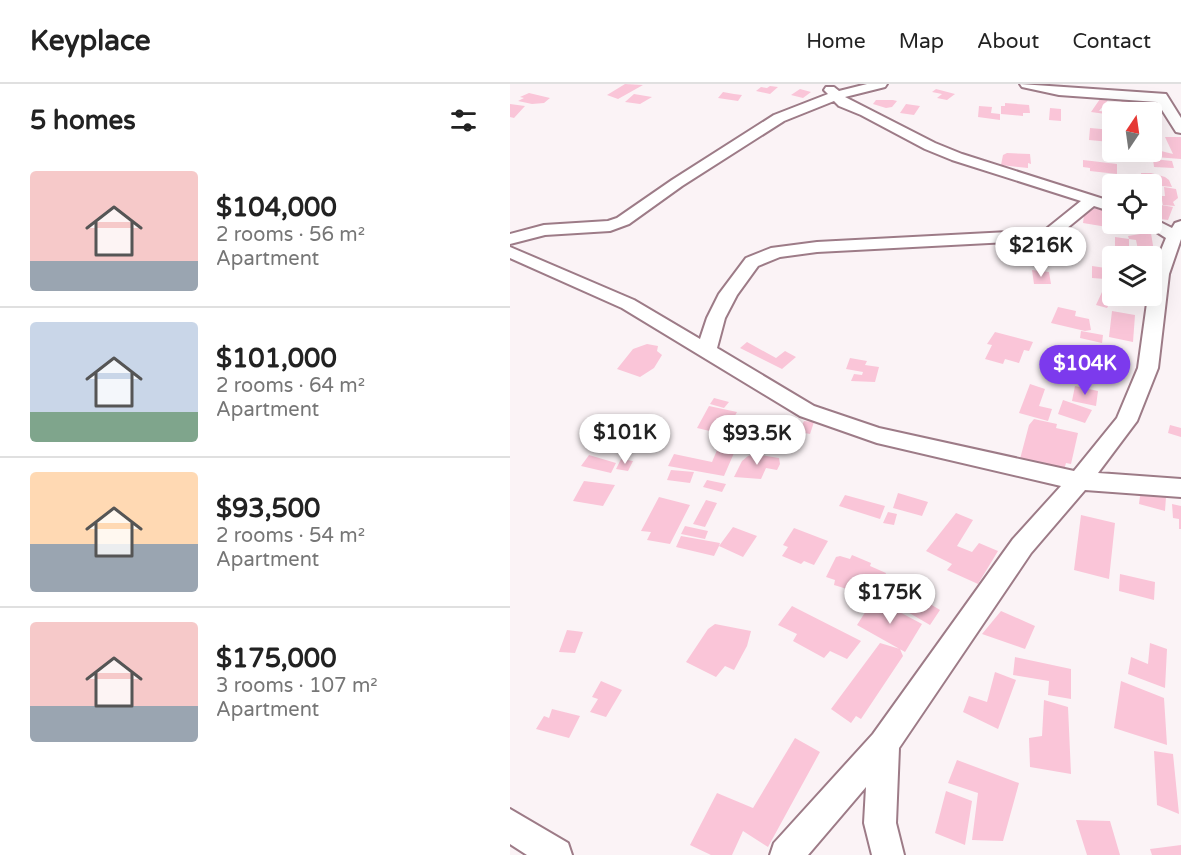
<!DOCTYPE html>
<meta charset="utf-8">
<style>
body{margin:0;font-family:"Varela Round",sans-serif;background:#f6f6f6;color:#222;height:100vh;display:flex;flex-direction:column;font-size:22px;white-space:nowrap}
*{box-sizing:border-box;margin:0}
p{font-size:20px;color:#767676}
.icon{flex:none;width:33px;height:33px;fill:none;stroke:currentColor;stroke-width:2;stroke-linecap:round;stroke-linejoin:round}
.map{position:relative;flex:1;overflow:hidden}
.drawer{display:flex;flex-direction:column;background:#fff;width:510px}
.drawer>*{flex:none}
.needle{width:39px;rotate:13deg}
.buttons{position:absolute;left:592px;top:18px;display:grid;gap:12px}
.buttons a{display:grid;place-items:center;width:60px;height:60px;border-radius:6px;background:#fff;box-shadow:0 6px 24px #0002;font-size:30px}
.price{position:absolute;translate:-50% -51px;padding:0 14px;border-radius:21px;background:#fff;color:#222;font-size:20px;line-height:39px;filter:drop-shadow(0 2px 3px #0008)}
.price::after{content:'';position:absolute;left:50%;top:36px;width:18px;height:14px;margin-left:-9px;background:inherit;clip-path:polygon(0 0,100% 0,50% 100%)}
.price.selected{background:#7c3aed;color:#fff}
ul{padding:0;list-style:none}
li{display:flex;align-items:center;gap:18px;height:150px;padding:0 30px}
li+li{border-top:2px solid #e0e0e0}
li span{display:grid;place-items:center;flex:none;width:168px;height:120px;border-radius:6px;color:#555}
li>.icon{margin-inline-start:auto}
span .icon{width:72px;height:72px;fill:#fffc;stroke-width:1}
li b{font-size:26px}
h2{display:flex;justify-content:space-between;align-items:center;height:72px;padding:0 30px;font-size:26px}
header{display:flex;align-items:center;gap:36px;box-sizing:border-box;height:84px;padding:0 30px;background:#fff;border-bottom:2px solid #e0e0e0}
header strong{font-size:28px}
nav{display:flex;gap:33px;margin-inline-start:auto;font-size:21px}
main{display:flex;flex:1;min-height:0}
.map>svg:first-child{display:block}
.building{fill:#fac5d8}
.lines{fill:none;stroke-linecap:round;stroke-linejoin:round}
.minor-casing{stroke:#9d7b87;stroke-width:4}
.minor{fill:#fff;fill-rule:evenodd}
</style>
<header>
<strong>Keyplace</strong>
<nav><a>Home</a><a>Map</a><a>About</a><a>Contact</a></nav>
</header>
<main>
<section class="drawer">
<h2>5 homes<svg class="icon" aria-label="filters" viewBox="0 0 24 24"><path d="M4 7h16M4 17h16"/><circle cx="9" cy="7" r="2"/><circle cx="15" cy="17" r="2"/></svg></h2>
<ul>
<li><span style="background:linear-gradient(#f6c9c9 75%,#9aa5b1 0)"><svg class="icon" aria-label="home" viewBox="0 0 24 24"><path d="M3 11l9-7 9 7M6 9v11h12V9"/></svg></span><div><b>$104,000</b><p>2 rooms · 56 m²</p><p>Apartment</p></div></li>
<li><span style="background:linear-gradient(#c9d6e8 75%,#7fa58c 0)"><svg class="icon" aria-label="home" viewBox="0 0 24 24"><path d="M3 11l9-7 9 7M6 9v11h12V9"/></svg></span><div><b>$101,000</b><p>2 rooms · 64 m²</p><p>Apartment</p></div></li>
<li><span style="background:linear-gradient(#ffd9b3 60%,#9aa5b1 0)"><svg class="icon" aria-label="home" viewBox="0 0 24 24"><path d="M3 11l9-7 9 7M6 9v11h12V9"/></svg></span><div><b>$93,500</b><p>2 rooms · 54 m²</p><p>Apartment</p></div></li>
<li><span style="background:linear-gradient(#f6c9c9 70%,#9aa5b1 0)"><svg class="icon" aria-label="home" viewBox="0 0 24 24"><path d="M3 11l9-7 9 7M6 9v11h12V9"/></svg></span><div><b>$175,000</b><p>3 rooms · 107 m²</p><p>Apartment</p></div></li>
</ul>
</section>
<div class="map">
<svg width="671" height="771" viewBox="0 0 671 771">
<rect width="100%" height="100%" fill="#fbf3f6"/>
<path class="building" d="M115 0 133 1 108 15 97 11Z
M260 2 268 3 260 10 246 7 251 3 257 4Z
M290 5 301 8 293 14 281 11Z
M426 5 445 10 437 16 427 14 432 10 422 8Z
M213 8 224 10 232 11 228 17 208 14Z
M19 9 40 14 34 19 22 20 8 17 14 14 10 13Z
M124 10 142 13 130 20 115 18Z
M613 14 622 15 621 18 657 23 653 29 632 26V24L610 21Z
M590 15 598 16 589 27 601 28 603 24V31L581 28Z
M366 16H383L387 17 382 23 376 24 363 20Z
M495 19 519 21 520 29H513V32L491 30V22H495Z
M0 20 15 22 4 34 0 33Z
M396 20 410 22 404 31 390 29Z
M469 22 482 23 481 29 490 30V36L468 33Z
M540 24 551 25V37L539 36Z
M580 44 603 46V55L600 58 579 56Z
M655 53H671V75L645 73 643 65 663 70Z
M497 69 520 70 521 80 518 79V84L491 81 493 71Z
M643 75 662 77 664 84 644 83Z
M573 76 607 80V90L580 87V84L573 83Z
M631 89H641L655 93 659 96 662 103 632 100Z
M615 91H627L629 100H618Z
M654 103 666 105 668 114 663 118 665 122 653 121 651 112H655Z
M645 120 663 123 658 136 642 134Z
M575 123 599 127V140H634V145L624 148 597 147V143L573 139Z
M629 147 641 149 644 168 628 166 626 156 619 155 618 152 630 150Z
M605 153 619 155V164L605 162Z
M582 182 603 185V191L595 190V195L582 194Z
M522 186 539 188 541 200H524Z
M592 208 604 212 597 224 586 221Z
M548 223 566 227 565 232 579 235 581 246 575 247 541 239Z
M602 227 625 231 623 258 599 253Z
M571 247 593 251 592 259 570 254Z
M485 248 523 258 519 267 514 266 509 279 495 275 493 280 475 275 482 261 477 260Z
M237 258 266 274 275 267 286 273 272 285 230 264Z
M137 260 148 262 147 267 152 271 144 284 130 293 107 285 123 265Z
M340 274 357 277 355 281 369 283 365 298 341 297 344 290 352 291 353 288 336 285Z
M520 300 535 305 529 322 542 325 538 337 509 329Z
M565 302 588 307 586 322 562 317Z
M204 314 219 318 214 324 200 320Z
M553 316 582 326 575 339 548 330Z
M199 322 227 328 221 339 210 337 204 348 187 344Z
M240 333 256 334 250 354 234 353Z
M524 335 547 340 546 344 568 349 561 380 556 379 554 386 510 375 519 341Z
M294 337 304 338 300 350 289 348Z
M660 341 671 344V353L658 349Z
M210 359 227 362 214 392 158 382 164 370 202 378Z
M244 370 269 374 270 380 267 386 256 384 251 395 224 393 232 377 238 372Z
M79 371 106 379 101 389 71 382Z
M111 375 123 377 118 387 106 385Z
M161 386 184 388 180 399 157 396Z
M197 396 216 400 212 408 193 403Z
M74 397 105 401 93 422 63 417Z
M620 405 656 413 655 427 629 420 630 412 620 410Z
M388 409 418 418 412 432 383 424Z
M335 411 375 422 370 435 329 422Z
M149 413 180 421 160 460 137 456 141 448 131 447Z
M196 416 207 419 195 443 183 440Z
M662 420 671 422V445H669V435L663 434Z
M378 428 387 430 384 441 373 439Z
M446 429 463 436 447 462 462 468 469 459 488 467 468 500 437 486 442 480 416 467Z
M571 431 605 439 599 495 564 486Z
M175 442 198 447 195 455 171 450Z
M223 443 247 452 233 473 209 462 204 472 166 463 171 452 210 459 209 462Z
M284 444 318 457 304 481 294 477 291 480 272 472 278 463 273 461Z
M342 471 361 479 360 482 376 489 370 505 361 504 360 509 339 502 337 505 324 501 325 496 316 493 326 473 330 472 340 475Z
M610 490 645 498 644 516 609 507Z
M389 501 430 526 420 541 377 516Z
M369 517 412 540 395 568 347 541 361 519Z
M282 522 351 557 337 575 320 567 314 574 283 557 287 550 268 541Z
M491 527 525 542 515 565 472 550Z
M205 540 241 547 237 562 224 586 215 582 206 593 176 578 198 545Z
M57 546 73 548 65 569 49 568Z
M370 559 390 565 393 572 351 635 346 632 341 639 321 625Z
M640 559 657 565 655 604 618 590 621 573 638 580Z
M505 573 561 585V615L538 611 539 597 503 591Z
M485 588 506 596 488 645 453 628 459 612 477 618Z
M91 597 112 606 96 633 80 628 88 615 82 613Z
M611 597 654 614 657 661 604 644Z
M534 616 558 623 561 690 520 683 519 654 532 652Z
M42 625 70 632 59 654 26 645 34 632 39 634Z
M285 654 310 668 258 763 233 747 222 771H201L180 761 207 709 243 724Z
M644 667 663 670 669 730 647 721Z
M447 676 509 699 493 757 462 756 468 709 438 699Z
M436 707 462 717 455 761 425 749Z
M566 736 600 737 610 771H577Z
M671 761V771H642L640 765Z"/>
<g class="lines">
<defs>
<path id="minor" d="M357 0H377L375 3 335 13 425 59 452 70 603 118V128L584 122 545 154 539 156 307 168 270 173 248 182 227 211 215 234 207 264 304 322 369 344 564 387 607 334 628 284 638 212H642V188L656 154 634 140H642V134L662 144 665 139 671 137V155L659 190 648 284 627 337 588 389 671 395V413L575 406 521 469 389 664 386 739 394 771H362L354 739 356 703 298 771H260L264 759 363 650 503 455 551 402 367 359 290 332 112 224 0 174V163L124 216 190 255 197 234 209 210 236 174 261 164 307 158 535 146 571 117 442 76 415 65 351 31 329 22 324 17 274 37 172 102 119 140 100 147 35 151 0 160V150L34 141 98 137 107 134 162 96 264 31 318 10 314 6 316 3H324L329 7Z
M510 0 656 10 671 34V49L666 48 647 18 549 11 512 3Z
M0 725 58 759 62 771H17L0 760Z"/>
</defs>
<use href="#minor" class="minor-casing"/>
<use href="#minor" class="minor"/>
</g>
</svg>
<div class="buttons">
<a><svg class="needle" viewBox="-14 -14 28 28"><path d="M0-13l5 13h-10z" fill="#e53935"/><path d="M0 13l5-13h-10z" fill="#767676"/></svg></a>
<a><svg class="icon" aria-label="locate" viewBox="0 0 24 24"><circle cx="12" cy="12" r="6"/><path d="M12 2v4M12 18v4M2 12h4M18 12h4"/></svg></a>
<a><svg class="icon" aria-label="layers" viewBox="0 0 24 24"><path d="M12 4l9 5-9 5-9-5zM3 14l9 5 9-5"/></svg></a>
</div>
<b class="price" style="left:531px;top:194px">$216K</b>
<b class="price selected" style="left:575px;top:312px">$104K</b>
<b class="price" style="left:115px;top:381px">$101K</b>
<b class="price" style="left:247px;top:382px">$93.5K</b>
<b class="price" style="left:380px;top:541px">$175K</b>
</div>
</main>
